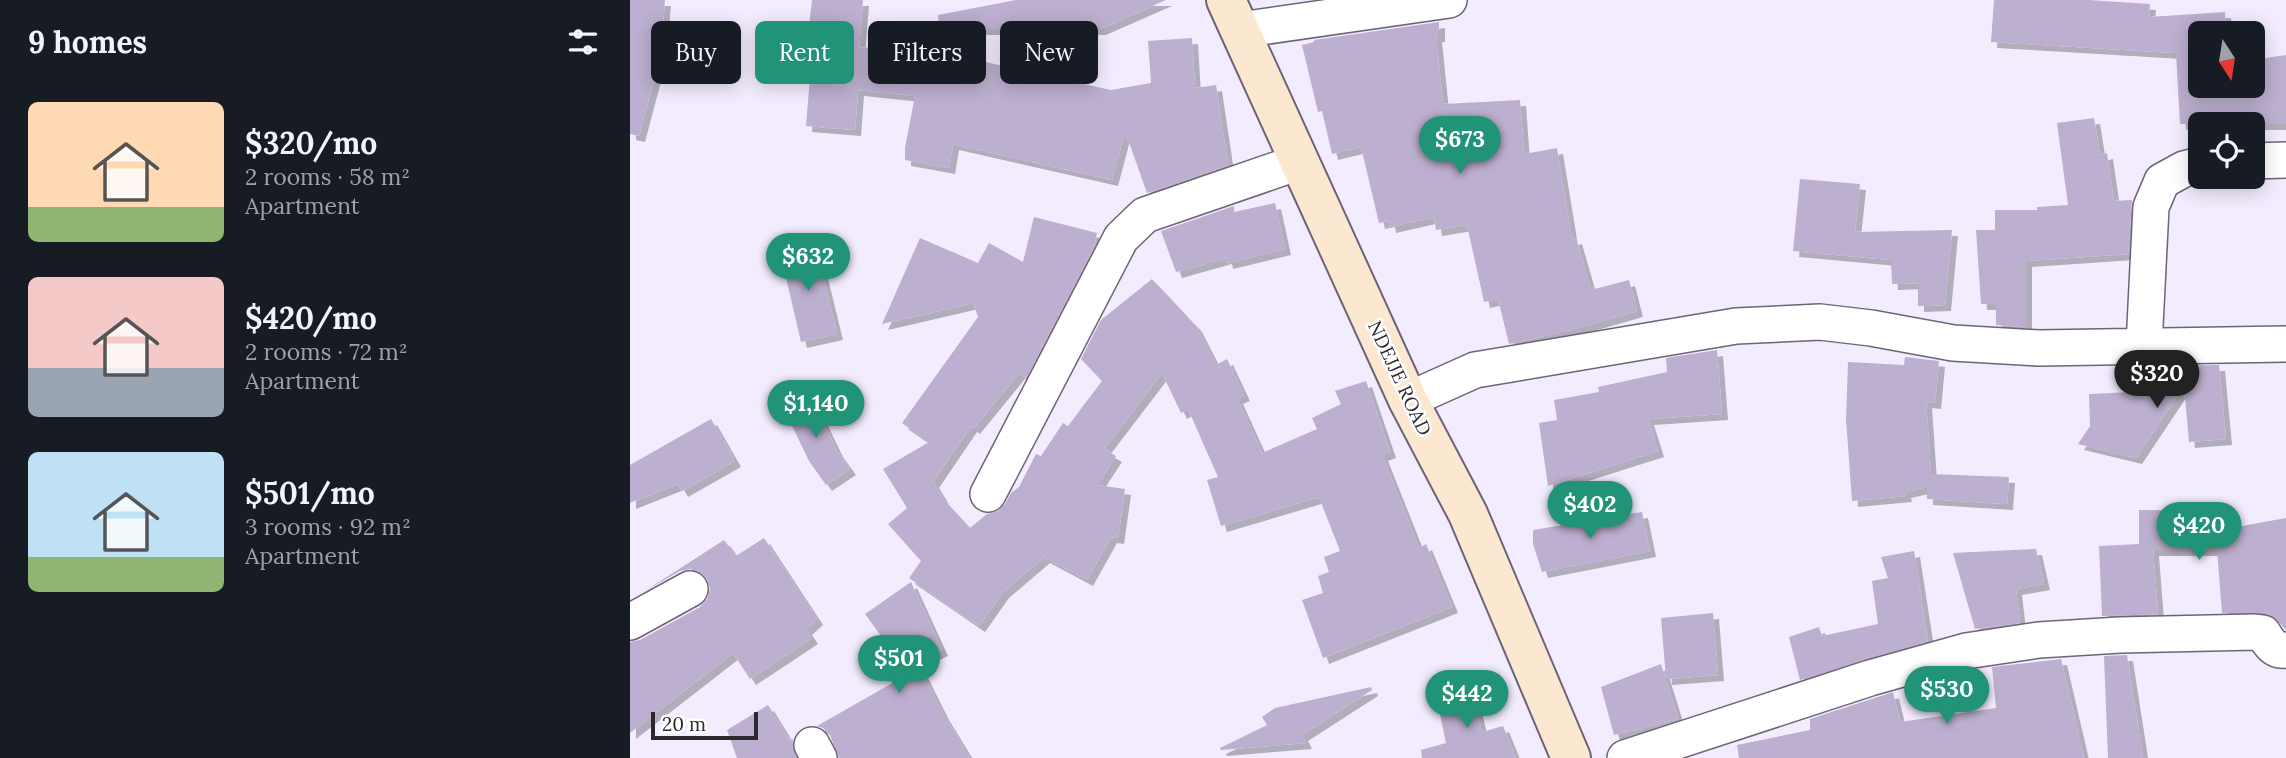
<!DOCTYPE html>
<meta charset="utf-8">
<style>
body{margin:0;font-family:Lora,serif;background:#20242c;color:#f1f3f6;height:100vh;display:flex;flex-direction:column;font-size:26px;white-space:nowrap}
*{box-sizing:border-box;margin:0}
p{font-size:23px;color:#9ea1a6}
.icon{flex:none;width:38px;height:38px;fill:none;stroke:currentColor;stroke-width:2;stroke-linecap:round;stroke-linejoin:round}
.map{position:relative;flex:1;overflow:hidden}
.sheet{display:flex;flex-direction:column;background:#171b24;width:630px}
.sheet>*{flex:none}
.guide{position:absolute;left:21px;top:21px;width:665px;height:63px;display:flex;gap:14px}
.needle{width:46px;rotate:168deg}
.buttons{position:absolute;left:1558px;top:21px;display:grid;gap:14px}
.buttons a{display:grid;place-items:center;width:77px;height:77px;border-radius:10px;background:#171b24;box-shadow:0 4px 18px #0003;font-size:35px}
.scale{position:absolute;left:21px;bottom:18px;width:107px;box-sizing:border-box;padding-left:7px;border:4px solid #2b2830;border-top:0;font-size:19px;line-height:24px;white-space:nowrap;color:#2b2830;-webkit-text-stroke:5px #fff;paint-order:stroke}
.price{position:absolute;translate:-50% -60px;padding:0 16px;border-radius:24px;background:#219376;color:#fff;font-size:23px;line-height:46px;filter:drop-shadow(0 2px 4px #0008)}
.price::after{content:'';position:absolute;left:50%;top:42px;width:21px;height:16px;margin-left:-10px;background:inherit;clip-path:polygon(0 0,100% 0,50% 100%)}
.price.selected{background:#222;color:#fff}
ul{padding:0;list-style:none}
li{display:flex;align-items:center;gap:21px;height:175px;padding:0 28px}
li span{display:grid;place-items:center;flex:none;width:196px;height:140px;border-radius:10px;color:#555}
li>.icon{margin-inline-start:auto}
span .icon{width:84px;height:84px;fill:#fffc;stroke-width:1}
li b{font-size:30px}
h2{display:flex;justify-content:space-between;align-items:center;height:84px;padding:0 28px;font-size:30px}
.pill{padding:0 24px;border-radius:10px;background:#171b24;box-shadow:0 4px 18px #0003;font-size:24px;line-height:63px}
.pill.selected{background:#219376;color:#fff}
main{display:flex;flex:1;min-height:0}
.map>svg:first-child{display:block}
.building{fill:#bcafcf;filter:url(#shadow)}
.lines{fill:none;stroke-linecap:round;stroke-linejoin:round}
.street-casing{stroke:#6c6478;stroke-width:38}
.secondary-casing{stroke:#6c6478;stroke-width:42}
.street{stroke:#fff;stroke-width:35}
.secondary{stroke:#fce8d1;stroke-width:38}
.labels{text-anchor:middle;stroke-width:5;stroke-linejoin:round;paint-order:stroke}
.street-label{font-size:19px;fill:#2b2830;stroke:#fff}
</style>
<main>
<section class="sheet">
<h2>9 homes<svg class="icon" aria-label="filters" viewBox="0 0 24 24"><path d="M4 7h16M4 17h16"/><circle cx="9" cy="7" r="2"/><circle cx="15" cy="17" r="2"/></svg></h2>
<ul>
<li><span style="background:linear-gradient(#ffd9b3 75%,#8fb573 0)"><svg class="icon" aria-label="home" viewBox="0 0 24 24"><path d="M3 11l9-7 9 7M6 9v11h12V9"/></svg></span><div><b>$320/mo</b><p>2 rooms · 58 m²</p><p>Apartment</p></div></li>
<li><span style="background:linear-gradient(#f6c9c9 65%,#9aa5b1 0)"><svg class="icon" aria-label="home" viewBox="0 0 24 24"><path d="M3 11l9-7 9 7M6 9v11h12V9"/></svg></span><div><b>$420/mo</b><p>2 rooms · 72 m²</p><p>Apartment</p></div></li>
<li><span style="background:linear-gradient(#bfe0f5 75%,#8fb573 0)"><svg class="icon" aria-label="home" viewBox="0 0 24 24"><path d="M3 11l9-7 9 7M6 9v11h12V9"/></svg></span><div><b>$501/mo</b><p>3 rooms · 92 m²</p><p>Apartment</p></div></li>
</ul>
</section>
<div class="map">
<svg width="1656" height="758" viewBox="0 0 1656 758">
<defs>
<filter id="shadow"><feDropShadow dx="6" dy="6" stdDeviation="0" flood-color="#0004"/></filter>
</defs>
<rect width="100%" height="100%" fill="#f3ecfe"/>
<path class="building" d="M0 0H35L30 57 9 136 0 134Z
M182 0H233L229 48 279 45 481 90 521 83 518 41 562 38 565 88 586 85 598 165 517 193 495 131 482 180 323 144 319 168 275 160V148L285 96 228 90 225 130 176 126 184 27 179 26Z
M386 0H536L470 29H309L308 15Z
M1364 0H1458L1520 4 1519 17 1595 12 1596 33H1570V86H1622V60L1656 55V124H1550L1546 53 1361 42Z
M809 22V36H806L813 104 890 100 894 154 927 148 942 239 946 238 961 290 999 280 1007 311 944 329 879 344 868 299 854 302 837 225 806 230 804 217 760 227 759 221 749 223 731 147 702 154 692 111 688 112 672 45 684 42V40Z
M1464 118 1470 155 1477 153 1484 201 1502 200 1498 254 1396 261V327L1366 325V304H1351L1346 230H1365V210H1407V207L1438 205 1427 123Z
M1170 179 1230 184 1225 232 1322 230 1315 305 1288 306V283L1262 284 1261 260 1163 251Z
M645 203 655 249 597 263 596 258 546 272 531 231 604 206V212Z
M404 217 467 233 464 247 396 378 389 373 344 428 341 426 303 482 314 500 340 528 357 514 368 511 375 504 381 493 389 487 406 454 411 456 433 423 438 426 472 381 451 359 471 320 522 279 566 326 586 365 597 359 614 395 607 398 632 453 687 429 682 418 711 404 705 391 736 381 760 452 752 455 789 548 796 544 822 607 693 658 672 600 693 593 688 576 699 572 694 557 710 551 689 497 591 526 577 480 588 477 558 409 551 413 532 373 474 449 486 456 467 485 495 489 488 538 481 537 457 580 414 557 373 592 349 626 279 578 291 561 258 524 277 508 253 469 299 442 272 423 348 317 343 303 252 324 290 238 348 263 359 243 393 262Z
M185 244 207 334 171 342 150 252Z
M1087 350 1092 414 1018 419 1028 451 918 486 909 423 927 420 924 400 969 392 968 387 1037 372 1036 358Z
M1275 357 1309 361 1305 403 1296 402 1301 474 1379 477 1377 504 1297 499V487L1275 492 1276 496 1222 501 1216 419 1218 362 1274 365Z
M1589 365 1596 439 1559 442 1554 386 1506 458 1448 444 1460 426 1459 394 1525 391 1523 366Z
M180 395 207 451 220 469 196 485 179 461 153 407Z
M81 419 105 461 52 491 48 484 0 503V465Z
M1509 510H1601V528L1656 518V630L1644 617 1636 613H1592L1587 550H1523L1528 614 1472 616 1469 546 1509 544Z
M1012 512 1020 551 912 572 903 544V530Z
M134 538 187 619 176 629 182 638 120 679 103 653 0 733V642L10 640 70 607 77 599 80 589 77 579 71 572 60 569 50 571 15 591 94 540 106 556Z
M1406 549 1414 584 1386 589 1390 623 1345 629 1323 553Z
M1284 551 1298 641 1170 680 1159 637 1189 627 1192 636 1248 624 1242 581 1258 578 1251 557Z
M281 582 312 650 287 662 313 714 340 758H209L200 735 193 728 187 726 266 681 260 672 271 663 235 614Z
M1083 613 1088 675 1036 679 1031 618Z
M1497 655 1513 758H1478L1474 656Z
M1431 659 1454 758H1109L1107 745 1180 730V719L1263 692 1270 722 1366 708 1362 667Z
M1031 664 1048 719 984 735 971 687Z
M840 681 852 732 873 726 886 758H792L791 750 816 743 806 696Z
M741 687 742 690 672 735 676 743 591 750 590 748 637 725 632 717 645 708Z
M138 705 160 741 163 739 162 745 166 758H107L97 730Z"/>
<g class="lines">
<defs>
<path id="street" d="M610 30 819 0
M1622 161 1656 160
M1514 346 1521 207 1532 181 1554 169 1570 165
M778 400 845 370 1106 326 1190 322 1241 328 1323 343 1409 348 1656 344
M358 494 491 238 515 215 669 162
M0 622 60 589
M182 745 189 758
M995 758 1240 678 1336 651 1409 640 1490 635 1625 632 1633 633C1639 643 1644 652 1656 650"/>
<path id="secondary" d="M596 0 778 400 838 514 941 758"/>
</defs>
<use href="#street" class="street-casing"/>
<use href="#secondary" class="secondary-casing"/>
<use href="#street" class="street"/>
<use href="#secondary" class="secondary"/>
</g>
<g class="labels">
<g class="street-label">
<text transform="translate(770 378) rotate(65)" y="7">NDEJJE ROAD</text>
</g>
</g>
</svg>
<div class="buttons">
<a><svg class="needle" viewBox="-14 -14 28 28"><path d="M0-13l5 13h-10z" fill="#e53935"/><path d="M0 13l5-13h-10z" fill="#9ea1a6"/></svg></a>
<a><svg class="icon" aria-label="locate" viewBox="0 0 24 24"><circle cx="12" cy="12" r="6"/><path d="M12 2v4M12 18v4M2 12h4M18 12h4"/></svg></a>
</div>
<div class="scale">20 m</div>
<b class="price" style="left:830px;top:176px">$673</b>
<b class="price" style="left:178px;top:293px">$632</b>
<b class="price selected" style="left:1527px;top:410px">$320</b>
<b class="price" style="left:186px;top:440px">$1,140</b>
<b class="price" style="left:960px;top:541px">$402</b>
<b class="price" style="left:1569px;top:562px">$420</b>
<b class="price" style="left:269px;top:695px">$501</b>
<b class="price" style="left:1317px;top:726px">$530</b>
<b class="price" style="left:837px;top:730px">$442</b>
<div class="guide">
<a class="pill">Buy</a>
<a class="pill selected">Rent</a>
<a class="pill">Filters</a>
<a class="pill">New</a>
</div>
</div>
</main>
